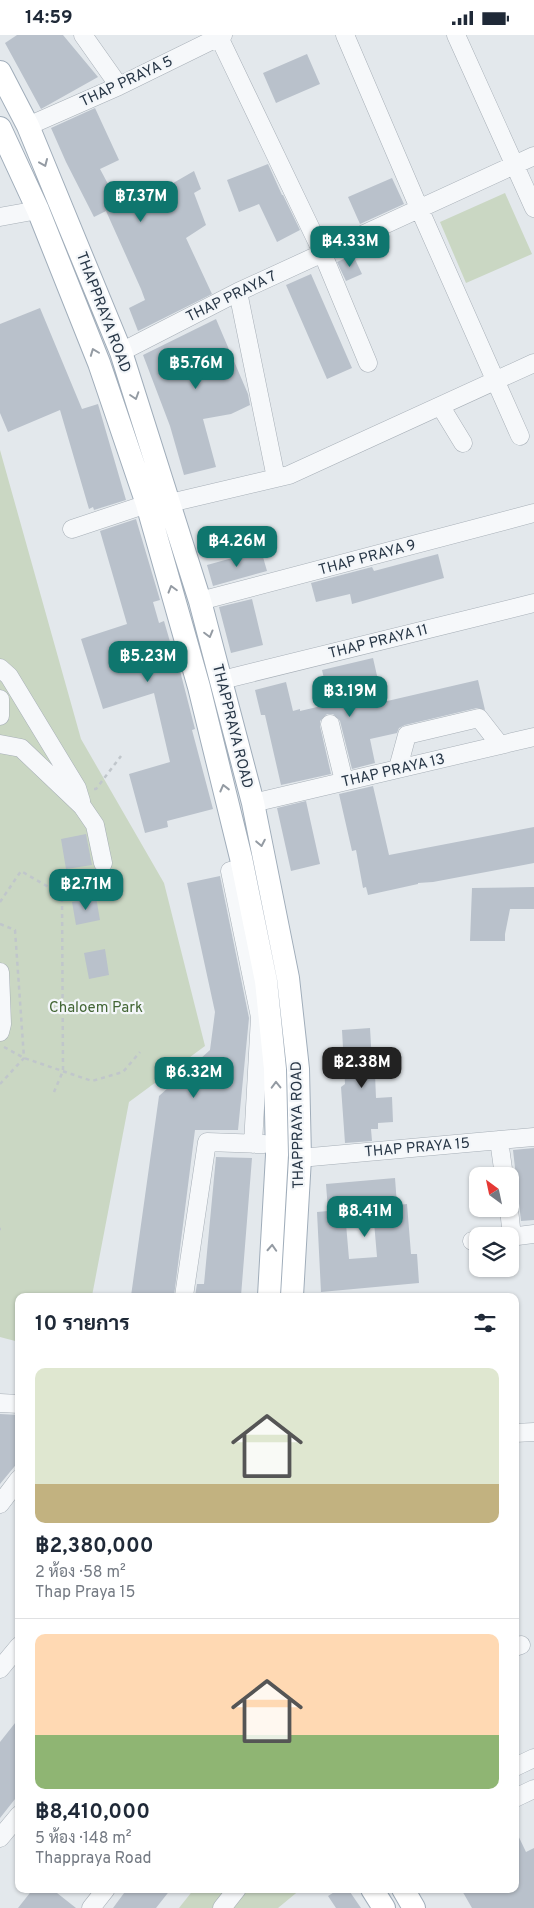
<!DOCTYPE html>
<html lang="th">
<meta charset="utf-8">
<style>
body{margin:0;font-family:Overpass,Sarabun,sans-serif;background:#f6f6f7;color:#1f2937;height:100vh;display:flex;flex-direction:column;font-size:19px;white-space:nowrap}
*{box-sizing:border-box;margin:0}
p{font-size:16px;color:#747a83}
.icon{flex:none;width:28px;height:28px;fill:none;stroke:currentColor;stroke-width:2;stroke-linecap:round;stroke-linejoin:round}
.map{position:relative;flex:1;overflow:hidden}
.panel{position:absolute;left:15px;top:1258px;width:504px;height:600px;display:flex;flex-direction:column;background:#fff;border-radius:10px;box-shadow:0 1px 4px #0004}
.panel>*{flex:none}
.needle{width:32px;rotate:327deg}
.buttons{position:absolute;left:469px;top:1132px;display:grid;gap:10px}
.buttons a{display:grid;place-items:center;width:50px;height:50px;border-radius:10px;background:#fff;box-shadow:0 1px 4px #0004;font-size:25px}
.price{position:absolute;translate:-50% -42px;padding:0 11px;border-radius:10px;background:#0f766e;color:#fff;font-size:16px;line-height:32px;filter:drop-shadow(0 1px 2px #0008)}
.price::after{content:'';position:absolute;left:50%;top:30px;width:15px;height:11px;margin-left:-8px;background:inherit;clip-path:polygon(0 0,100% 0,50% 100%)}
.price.on{background:#222;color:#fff}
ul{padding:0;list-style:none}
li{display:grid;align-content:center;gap:10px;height:265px;padding:0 20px}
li+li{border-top:1px solid #e0e1e3}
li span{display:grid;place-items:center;height:155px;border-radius:10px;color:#555}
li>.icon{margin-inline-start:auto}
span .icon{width:90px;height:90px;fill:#fffc;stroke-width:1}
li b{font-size:21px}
h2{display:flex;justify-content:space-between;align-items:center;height:60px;padding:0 20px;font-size:21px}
.status{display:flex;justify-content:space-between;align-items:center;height:35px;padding:0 25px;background:#fff;direction:ltr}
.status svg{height:14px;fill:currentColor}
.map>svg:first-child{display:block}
.green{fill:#cad7c3}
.building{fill:#b9c1cb;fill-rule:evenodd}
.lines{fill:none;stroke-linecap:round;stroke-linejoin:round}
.minor-casing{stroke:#a7afb7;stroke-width:19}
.major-casing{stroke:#a0adba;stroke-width:24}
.path{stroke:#c0c6cb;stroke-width:2.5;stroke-dasharray:4 4;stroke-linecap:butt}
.minor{stroke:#f6f8fa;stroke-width:18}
.major{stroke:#fff;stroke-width:22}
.oneway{stroke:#949ba3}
.labels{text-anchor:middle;stroke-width:4.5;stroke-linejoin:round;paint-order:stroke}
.street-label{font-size:15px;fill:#283747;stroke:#f3f6f9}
.park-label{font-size:15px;fill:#426534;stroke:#f3f6f9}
</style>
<div class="status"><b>14:59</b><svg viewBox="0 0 49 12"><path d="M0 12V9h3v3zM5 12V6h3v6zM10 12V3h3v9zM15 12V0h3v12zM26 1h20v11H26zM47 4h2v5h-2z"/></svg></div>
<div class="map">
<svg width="534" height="1873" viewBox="0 0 534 1873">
<rect width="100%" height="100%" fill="#e3e8ec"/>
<path class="green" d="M505 158 532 219 466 248 440 187Z
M0 415 81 704 164 848 205 1011 129 1067 92 1261H19V1307L0 1302Z
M194 1854H301L278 1873H179Z"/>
<path class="building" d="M17 0H63L98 42 41 74 5 8Z
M307 19 320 49 276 68 263 38Z
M95 73 119 125 100 134 123 177 194 136 201 154 194 158 206 190 186 203 212 259 138 296 129 273 145 265 141 254 106 176 94 182 66 127 51 93Z
M268 129 282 160H283L300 195 277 207 259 169 239 177 227 145Z
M392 143 404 169 360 189 348 162Z
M353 220 362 239 346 246 337 227Z
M311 239 352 333 327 344 286 250Z
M40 273 82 374 98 369 126 465 94 475 93 472 89 474 60 375 8 397 0 378V289Z
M216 284 248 359 250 370 231 379 203 384 216 432 184 440 170 391 143 320Z
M136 484 160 565 153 567 159 588 164 586 175 624H177L195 694 192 695 213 774 167 786 168 792 145 798 129 739 170 727 154 658 103 674 81 604 127 589 100 496Z
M261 515 267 536 213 551 207 530Z
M438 519 444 543 352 569 350 559 316 567 311 548 372 532 374 536Z
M252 564 263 610 231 618 219 572Z
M373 623 383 667 478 645 485 675 477 673 405 690 399 693 397 698 370 704 375 728 352 734 340 686 333 679H327L320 686V691L331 739 281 750 265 680H261L255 655 286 647 293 676 300 674V676L330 669 322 635Z
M373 751 389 820 534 792V828L433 847 418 848V849L368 860 366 852 363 853 356 815 352 816 339 759Z
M306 766 320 829 291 836 277 773Z
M86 799 92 830 66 834 61 804Z
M220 841 249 983 238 1095H195L174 1261H131L159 1061 210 1015 215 977 187 848Z
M534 852V874H510L505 899V906H470L472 853Z
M96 862 100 885 76 890 72 867Z
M105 914 109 940 89 944 84 918Z
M370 993 372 1027H383L384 1039H375L376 1063 392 1062 393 1087 378 1088V1094H371L372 1106 345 1108 341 1052 345 1049 342 995Z
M534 1113V1185L521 1186 513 1115Z
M216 1122 252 1123 241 1261H195L197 1249H204Z
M395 1143 397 1170 407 1169 411 1219H417L419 1248 321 1257 317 1177 328 1176 326 1149ZM373 1175 377 1222 349 1224 345 1177Z
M0 1379 19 1380V1426L0 1449Z
M19 1683V1759L0 1783V1707Z
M515 1794 526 1817 534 1813V1873H472L461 1854H515Z
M33 1854H52L76 1873H18Z
M127 1854H171L156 1873H113Z
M339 1854H348L361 1873H336L328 1861Z"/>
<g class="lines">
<defs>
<path id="minor" d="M83 0 119 51
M345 0 419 173 520 401
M456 0 534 173
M219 2 322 217 368 328
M28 91 119 51 223 0
M0 182 38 175
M238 257 276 443
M121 317 238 257 534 121
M441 372 463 408
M170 468 289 440 534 328
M72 494 147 469
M200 566 534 478
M0 633 9 641 77 753 81 766
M222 645 534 568
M0 664V681
M330 689 344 746
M0 709 21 713 82 771 95 790 103 828
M398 733 407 700 479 683 500 710
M253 768 534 702
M244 834 230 836 260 982 253 1109
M0 937 2 989 0 997
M499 1105 504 1141
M300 1123 534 1102
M509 1174 512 1202
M510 1202 534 1199
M472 1206 478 1205
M184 1261 207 1107 264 1109
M0 1368 19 1369
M515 1398 534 1397
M0 1469 19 1444
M515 1612 521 1610
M0 1634 19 1611
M515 1732 534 1723
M515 1763 534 1754
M0 1803 19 1780
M91 1873 106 1854
M222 1873 237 1854"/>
<path id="major" d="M0 37 28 91 121 317 200 566 253 768 288 943 298 1034 300 1123 292 1261
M0 93 38 175 99 328 147 469 199 652 241 823 266 946 275 1034 277 1120 269 1261
M372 1854 384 1873
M403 1854 414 1873"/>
</defs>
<use href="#minor" class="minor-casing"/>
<use href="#major" class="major-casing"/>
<path class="path" d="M94 754H96L121 721
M0 867 21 836 62 860 63 1036 54 1057
M0 889 15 895 24 1023 0 1049
M4 1012 24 1023 92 1046 123 1037 140 1017
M0 1194H1"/>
<use href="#minor" class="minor"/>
<use href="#major" class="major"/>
</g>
<defs><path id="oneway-chevron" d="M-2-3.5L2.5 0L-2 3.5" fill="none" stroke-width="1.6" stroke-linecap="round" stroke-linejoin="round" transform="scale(1.25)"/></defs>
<g class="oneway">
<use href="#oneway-chevron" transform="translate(44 128) rotate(67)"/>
<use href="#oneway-chevron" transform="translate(94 317) rotate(-111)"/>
<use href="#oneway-chevron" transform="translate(135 361) rotate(72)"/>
<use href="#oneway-chevron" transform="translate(172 554) rotate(-106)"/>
<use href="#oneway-chevron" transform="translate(209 599) rotate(75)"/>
<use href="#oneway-chevron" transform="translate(224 753) rotate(-104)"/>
<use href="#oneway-chevron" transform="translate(261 808) rotate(79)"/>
<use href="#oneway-chevron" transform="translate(276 1050) rotate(-91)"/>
<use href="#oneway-chevron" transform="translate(272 1213) rotate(-87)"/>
</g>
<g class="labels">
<g class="street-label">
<text transform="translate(126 46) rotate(-25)" y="5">THAP PRAYA 5</text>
<text transform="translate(231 261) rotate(-26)" y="5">THAP PRAYA 7</text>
<text transform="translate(104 277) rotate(69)" y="5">THAPPRAYA ROAD</text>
<text transform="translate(367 522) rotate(-15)" y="5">THAP PRAYA 9</text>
<text transform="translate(378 606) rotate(-14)" y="5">THAP PRAYA 11</text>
<text transform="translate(233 691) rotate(76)" y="5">THAPPRAYA ROAD</text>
<text transform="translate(393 735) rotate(-13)" y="5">THAP PRAYA 13</text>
<text transform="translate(297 1090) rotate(-91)" y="5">THAPPRAYA ROAD</text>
<text transform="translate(417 1112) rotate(-5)" y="5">THAP PRAYA 15</text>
</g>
<g class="park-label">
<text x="96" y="977">Chaloem Park</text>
</g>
</g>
</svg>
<div class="buttons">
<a><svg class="needle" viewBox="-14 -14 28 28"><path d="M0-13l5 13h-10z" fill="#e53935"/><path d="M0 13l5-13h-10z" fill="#747a83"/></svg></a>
<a><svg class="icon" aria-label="layers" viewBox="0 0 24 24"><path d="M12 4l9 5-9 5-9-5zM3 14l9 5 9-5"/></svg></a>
</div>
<b class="price" style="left:141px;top:188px">฿7.37M</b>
<b class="price" style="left:350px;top:233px">฿4.33M</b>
<b class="price" style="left:196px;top:355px">฿5.76M</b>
<b class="price" style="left:237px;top:533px">฿4.26M</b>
<b class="price" style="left:148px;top:648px">฿5.23M</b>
<b class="price" style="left:350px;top:683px">฿3.19M</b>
<b class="price" style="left:86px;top:876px">฿2.71M</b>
<b class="price on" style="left:362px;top:1054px">฿2.38M</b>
<b class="price" style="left:194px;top:1064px">฿6.32M</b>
<b class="price" style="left:365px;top:1203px">฿8.41M</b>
<section class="panel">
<h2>10 รายการ<svg class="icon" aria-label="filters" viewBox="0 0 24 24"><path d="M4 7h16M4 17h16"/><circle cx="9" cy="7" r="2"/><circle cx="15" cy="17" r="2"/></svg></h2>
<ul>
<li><span style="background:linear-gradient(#dfe7d0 75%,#c2b280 0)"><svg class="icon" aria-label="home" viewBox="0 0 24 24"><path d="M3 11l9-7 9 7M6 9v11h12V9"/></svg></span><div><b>฿2,380,000</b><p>2 ห้อง · 58 m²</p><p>Thap Praya 15</p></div></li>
<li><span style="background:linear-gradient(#ffd9b3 65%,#8fb573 0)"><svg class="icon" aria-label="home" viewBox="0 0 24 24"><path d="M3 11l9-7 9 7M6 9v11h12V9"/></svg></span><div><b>฿8,410,000</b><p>5 ห้อง · 148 m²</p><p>Thappraya Road</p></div></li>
</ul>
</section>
</div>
